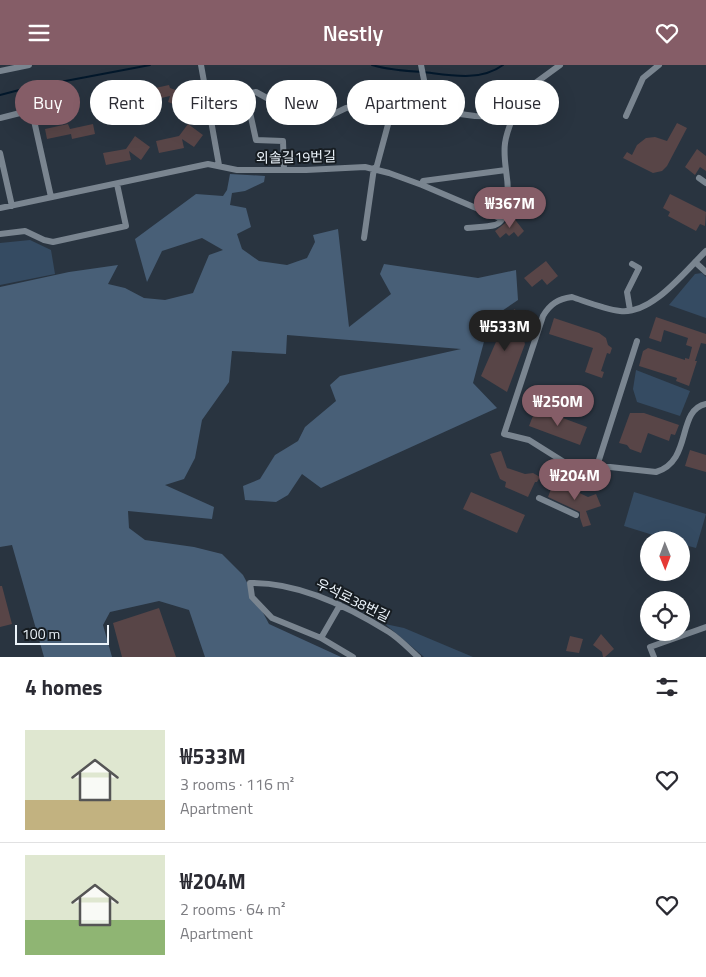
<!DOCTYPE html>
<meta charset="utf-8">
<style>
body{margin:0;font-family:"Titillium Web","Noto Sans KR",sans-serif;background:#f2f2f3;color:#2b2b33;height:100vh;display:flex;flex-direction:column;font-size:19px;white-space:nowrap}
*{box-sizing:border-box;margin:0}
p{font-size:16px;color:#7c7c81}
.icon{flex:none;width:28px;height:28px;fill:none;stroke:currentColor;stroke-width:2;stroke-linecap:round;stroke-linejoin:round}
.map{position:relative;height:592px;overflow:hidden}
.drawer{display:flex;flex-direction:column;background:#fff;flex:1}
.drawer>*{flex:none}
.banner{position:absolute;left:15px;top:15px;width:676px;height:45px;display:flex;gap:10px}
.needle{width:32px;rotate:179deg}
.buttons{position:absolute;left:640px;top:466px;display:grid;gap:10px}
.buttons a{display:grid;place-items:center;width:50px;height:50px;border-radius:50%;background:#fff;box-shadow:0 5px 20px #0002;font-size:25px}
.scale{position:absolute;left:15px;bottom:12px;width:94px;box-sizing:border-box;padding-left:5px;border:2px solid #ebf3fa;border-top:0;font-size:14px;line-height:18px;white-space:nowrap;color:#ebf3fa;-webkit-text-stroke:4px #161c21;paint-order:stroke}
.price{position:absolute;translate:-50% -42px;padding:0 11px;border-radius:18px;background:#855d67;color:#fff;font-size:16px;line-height:32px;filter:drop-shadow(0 1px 2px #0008)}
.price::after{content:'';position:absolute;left:50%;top:30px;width:15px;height:11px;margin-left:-8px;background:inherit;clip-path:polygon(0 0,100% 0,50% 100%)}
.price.on{background:#222;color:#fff}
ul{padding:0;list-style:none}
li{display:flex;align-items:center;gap:15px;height:125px;padding:0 25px}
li+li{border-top:1px solid #e1e1e2}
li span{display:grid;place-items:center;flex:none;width:140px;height:100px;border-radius:0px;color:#555}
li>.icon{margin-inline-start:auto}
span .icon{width:60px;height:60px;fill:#fffc;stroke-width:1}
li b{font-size:21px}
h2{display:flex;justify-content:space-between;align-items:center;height:60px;padding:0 25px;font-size:21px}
.tag{padding:0 18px;border-radius:22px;background:#fff;box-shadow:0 5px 20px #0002;font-size:18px;line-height:45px}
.tag.on{background:#855d67;color:#fff}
header{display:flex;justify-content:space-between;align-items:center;height:65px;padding:0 25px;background:#855d67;color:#fff;font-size:22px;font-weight:600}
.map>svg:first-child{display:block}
.green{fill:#354b62}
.forest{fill:#485f77}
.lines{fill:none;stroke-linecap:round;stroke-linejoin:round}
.stream{stroke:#03182b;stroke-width:2}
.building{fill:#584547}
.minor{stroke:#7a8590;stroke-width:6}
.labels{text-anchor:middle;stroke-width:4;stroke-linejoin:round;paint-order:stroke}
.street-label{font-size:14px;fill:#ebf3fa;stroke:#161c21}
</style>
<header><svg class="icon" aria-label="menu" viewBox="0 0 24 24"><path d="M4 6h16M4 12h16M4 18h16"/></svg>Nestly<svg class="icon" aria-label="heart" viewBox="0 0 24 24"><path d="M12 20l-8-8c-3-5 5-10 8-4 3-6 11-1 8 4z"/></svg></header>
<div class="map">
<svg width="706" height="592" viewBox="0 0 706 592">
<rect width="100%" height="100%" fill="#293440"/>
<path class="green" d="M30 175 51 185 55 209 0 220V178Z
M702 208 706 212V253L669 240 695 209Z
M636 305 690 326 680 351 637 337 633 324Z
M634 427 706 449 696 483 681 479V475H669L624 461Z
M385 559 404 563 473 592H424Z"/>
<path class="forest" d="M230 109 265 111 264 117 245 126 232 128 230 140 246 143 251 162 237 169 242 184 259 196 287 200 307 193 315 177 313 170 338 164 349 262 391 229 380 209 384 199 478 213 516 205 518 235 490 254 473 318 497 343 321 423 302 409 288 430 276 437 245 435 243 421 260 414 275 390 298 376 305 362 336 336 330 320 340 311 461 284 287 270 286 289 232 286 229 317 202 355 195 393 184 414 165 420 214 442 212 454 128 446 129 463 145 475 194 482 222 489 243 510 269 559 341 592H205L189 545 159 536 110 547 103 560 112 592H44L12 480 0 482V222L69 207 118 200 108 219 125 223 144 233 165 235 193 228 209 190 223 185 202 173 162 186 147 217 135 174 196 129 223 131 227 125Z"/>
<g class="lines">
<path class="stream" d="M372 0C389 5 405 6 423 7 449 10 480 17 503 0
M0 30 23 24 150 0"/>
</g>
<path class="building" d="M169 20 170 23 195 32 190 45 168 37 170 31 148 36 146 25Z
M115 31 116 34 141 43 136 56 114 48 116 42 94 46 91 36Z
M677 58 687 63 667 101 662 106 653 108 623 93 627 87 632 90 637 80 646 73 655 72 667 76Z
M68 59 70 64 93 59 95 69 72 74 71 69 47 74 45 64Z
M188 59 203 70 194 82 182 74 184 83 159 88 156 76 179 71Z
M135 71 150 82 141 95 129 86 131 95 106 100 103 88 126 84Z
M697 84 706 91V106L700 102 695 110 685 102Z
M670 129 706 147 705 161 700 159 696 166 668 151 670 147 663 143Z
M513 152 524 166 518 172 514 167 509 171 506 168 500 173 495 166Z
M546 196 558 211 547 220 542 214 532 222 524 213Z
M515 244 525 279 507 327 481 311 499 270 494 258Z
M656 252 706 269V279L701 278 695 296H697L689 321 676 316 677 313 639 301 643 286 648 283 685 295V293L689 294 692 282 686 280 688 273 664 265 661 277 649 273Z
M554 253 599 268 606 273 608 280 612 283 610 289 607 288 601 306 604 307 602 313 585 307 593 283 549 269Z
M536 343 587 362 580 380 529 361Z
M630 348H644L679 360 675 370 671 369 669 376 648 368 641 388 630 384 627 380 619 378Z
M690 385 706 390V407L685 401Z
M501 386 507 403 525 409 533 408 540 412 537 417H535L528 432 505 422 506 417 500 414 490 389Z
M554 416 588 432 596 429 601 441 586 446 591 460 583 462 580 453V447L548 432Z
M471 427 525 450 517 468 463 444Z
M0 521H2L12 559 0 562Z
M159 543 176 592H122L113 558Z
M601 569 614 584 605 592H603L602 587 593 580Z
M570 571 583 574 579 588 566 586Z"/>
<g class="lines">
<path class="minor" d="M201 0 219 100
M421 0 430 45
M0 6 29 0
M246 29 256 75 283 76 284 105
M209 37 256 27 294 48 319 56 346 43 377 38 475 51 513 52 534 19 560 0
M626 51 643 13 659 0
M0 53 24 47 33 51 51 132
M0 88 12 141
M376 104 393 41
M699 113 706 118
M422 120 502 154
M0 143 208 99 237 105H306L365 102 389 108 422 120 423 116 506 105C503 82 504 74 513 52
M467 163C476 162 487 162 495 160 512 154 508 118 506 105
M0 169 25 166 44 175 53 177 126 161 117 119
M364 173 374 103
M706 186C685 206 652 250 620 246 604 244 587 237 572 232 558 234 550 239 543 251L504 369 529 375 564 397 656 407C693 396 676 345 706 339
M695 197 706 207
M630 245 627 227 639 203 632 199
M597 401 637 276
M539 433 576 450
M321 573 340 540
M353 592 321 573 272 553 252 532 250 518C298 517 349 542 389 567 400 574 409 584 418 592
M654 592 650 582 706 562"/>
</g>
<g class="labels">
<g class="street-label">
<text transform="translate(296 92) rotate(-1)" y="5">외솔길19번길</text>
<text transform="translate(353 535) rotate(26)" y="5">우석로38번길</text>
</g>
</g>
</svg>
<div class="buttons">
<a><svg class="needle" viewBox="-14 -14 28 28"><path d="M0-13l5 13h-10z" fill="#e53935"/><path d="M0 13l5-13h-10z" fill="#7c7c81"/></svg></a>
<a><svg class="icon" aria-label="locate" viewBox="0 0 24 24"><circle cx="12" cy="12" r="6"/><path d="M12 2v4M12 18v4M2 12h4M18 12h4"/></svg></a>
</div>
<div class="scale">100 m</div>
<b class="price" style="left:510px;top:164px">₩367M</b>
<b class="price on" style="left:505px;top:287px">₩533M</b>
<b class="price" style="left:558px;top:362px">₩250M</b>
<b class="price" style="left:575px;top:436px">₩204M</b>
<div class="banner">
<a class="tag on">Buy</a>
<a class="tag">Rent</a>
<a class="tag">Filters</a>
<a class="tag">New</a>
<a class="tag">Apartment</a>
<a class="tag">House</a>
</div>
</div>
<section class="drawer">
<h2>4 homes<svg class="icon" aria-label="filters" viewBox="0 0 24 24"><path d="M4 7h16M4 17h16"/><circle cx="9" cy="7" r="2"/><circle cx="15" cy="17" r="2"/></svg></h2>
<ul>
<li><span style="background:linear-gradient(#dfe7d0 70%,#c2b280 0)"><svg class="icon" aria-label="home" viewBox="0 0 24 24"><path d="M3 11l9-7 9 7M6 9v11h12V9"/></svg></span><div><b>₩533M</b><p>3 rooms · 116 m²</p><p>Apartment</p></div><svg class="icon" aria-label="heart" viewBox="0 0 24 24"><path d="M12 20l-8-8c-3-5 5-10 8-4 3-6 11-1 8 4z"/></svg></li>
<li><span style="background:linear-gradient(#dfe7d0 65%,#8fb573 0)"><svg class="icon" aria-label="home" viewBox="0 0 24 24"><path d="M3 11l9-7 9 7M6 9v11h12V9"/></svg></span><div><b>₩204M</b><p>2 rooms · 64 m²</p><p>Apartment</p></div><svg class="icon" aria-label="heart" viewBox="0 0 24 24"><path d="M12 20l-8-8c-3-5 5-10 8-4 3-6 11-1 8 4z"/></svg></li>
</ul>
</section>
